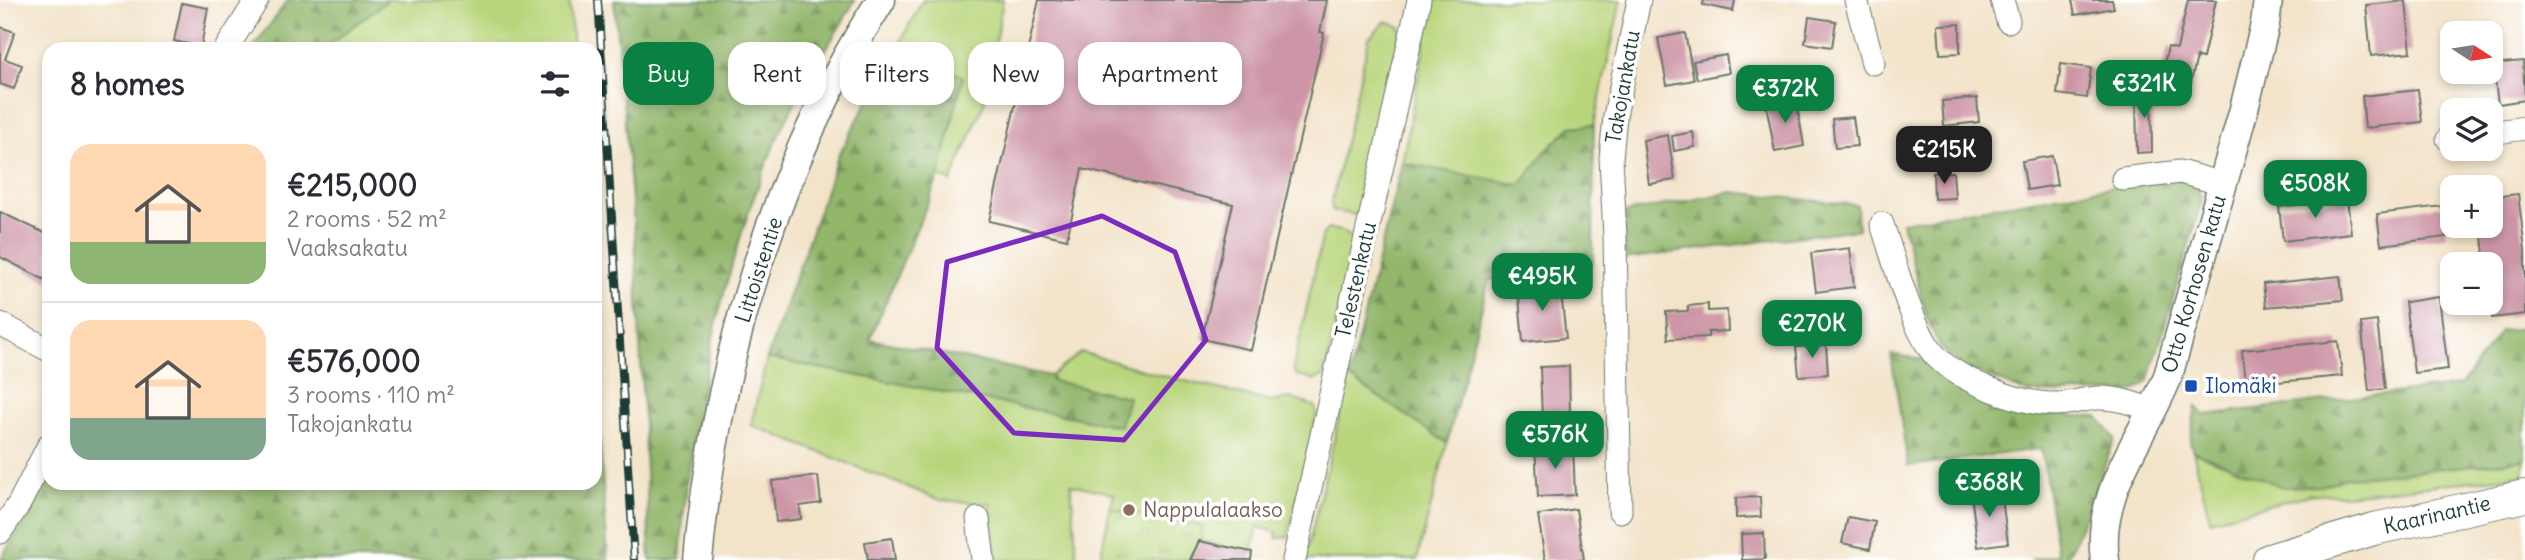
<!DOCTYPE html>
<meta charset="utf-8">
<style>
body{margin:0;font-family:Delius,sans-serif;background:#f2f2f3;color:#2b2b33;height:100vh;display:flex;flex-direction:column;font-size:26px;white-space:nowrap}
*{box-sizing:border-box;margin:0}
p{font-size:23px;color:#7c7c81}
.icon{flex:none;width:38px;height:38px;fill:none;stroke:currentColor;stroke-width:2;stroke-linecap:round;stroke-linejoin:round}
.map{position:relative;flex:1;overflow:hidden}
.details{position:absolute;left:42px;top:42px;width:560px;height:448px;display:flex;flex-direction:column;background:#fff;border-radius:21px;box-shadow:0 4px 10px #0003}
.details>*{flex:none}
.guide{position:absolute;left:623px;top:42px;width:665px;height:63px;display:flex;gap:14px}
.needle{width:46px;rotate:102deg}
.fabs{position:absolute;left:2440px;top:21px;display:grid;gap:14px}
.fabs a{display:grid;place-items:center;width:63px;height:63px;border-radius:14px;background:#fff;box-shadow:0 4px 10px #0003;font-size:35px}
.price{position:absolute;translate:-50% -60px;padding:0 16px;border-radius:14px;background:#0b8043;color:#fff;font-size:23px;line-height:46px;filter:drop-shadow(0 2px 4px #0008)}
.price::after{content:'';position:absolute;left:50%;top:42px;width:21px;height:16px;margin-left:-10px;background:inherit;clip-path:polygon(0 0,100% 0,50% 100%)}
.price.active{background:#222;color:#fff}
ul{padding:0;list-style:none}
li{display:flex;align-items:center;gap:21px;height:175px;padding:0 28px}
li+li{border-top:2px solid #e1e1e2}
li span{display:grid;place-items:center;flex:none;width:196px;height:140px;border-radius:21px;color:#555}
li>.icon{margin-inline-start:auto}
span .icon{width:84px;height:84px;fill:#fffc;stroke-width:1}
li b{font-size:30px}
h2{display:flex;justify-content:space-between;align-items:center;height:84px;padding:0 28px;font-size:30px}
.pill{padding:0 24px;border-radius:21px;background:#fff;box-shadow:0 4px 10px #0003;font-size:24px;line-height:63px}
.pill.active{background:#0b8043;color:#fff}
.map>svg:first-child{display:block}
.grass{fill:#b9d57b;stroke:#6c8958;stroke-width:2}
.forest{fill:url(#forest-firs);stroke:#587a50;stroke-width:2}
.park{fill:url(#park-tufts);stroke:#6c8958;stroke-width:2}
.building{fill:#cd96a7}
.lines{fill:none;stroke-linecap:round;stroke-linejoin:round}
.minor-casing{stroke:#697768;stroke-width:25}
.tertiary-casing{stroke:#697768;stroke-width:31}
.secondary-casing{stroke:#697768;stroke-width:34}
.minor{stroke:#fff;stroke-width:23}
.tertiary{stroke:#fff;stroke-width:28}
.secondary{stroke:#fff;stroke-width:32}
.rail-casing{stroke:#1f3d34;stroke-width:8}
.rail{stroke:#fff;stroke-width:5;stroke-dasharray:16;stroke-linecap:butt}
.marked{fill:none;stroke:#7b2cbf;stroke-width:5;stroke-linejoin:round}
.transit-dot{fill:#1a4fb4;stroke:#fff;stroke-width:2.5}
.education-dot{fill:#8d6e63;stroke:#fff;stroke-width:2.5}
.labels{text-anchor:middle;stroke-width:7;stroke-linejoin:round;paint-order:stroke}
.street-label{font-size:21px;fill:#1f3d34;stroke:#fff}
.transit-label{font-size:21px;fill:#164399;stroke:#fff;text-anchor:start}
.education-label{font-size:21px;fill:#785e54;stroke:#fff;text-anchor:start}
</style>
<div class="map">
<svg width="2525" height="560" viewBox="0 0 2525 560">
<defs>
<pattern id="forest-firs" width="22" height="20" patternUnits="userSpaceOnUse" patternTransform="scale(1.75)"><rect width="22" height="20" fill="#92b66b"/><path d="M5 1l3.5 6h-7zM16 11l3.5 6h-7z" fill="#779559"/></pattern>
<pattern id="park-tufts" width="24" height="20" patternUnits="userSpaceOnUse" patternTransform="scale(1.75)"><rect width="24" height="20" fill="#b9d57b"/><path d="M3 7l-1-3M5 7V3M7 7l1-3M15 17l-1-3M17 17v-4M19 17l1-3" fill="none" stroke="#96ae66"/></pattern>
</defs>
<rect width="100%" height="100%" fill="#fff"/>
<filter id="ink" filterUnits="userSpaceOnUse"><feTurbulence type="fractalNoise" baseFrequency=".0143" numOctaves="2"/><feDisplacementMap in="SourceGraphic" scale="14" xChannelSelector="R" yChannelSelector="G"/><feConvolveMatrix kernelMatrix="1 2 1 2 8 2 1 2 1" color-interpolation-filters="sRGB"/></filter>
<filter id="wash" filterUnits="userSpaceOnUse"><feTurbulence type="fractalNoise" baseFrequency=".00686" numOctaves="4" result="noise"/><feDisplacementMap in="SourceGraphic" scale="28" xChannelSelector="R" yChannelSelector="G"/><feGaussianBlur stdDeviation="1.57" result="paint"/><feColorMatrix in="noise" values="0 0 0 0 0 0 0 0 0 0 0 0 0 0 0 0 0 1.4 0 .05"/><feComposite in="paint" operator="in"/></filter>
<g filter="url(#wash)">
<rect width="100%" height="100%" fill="#f3e3c9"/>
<path class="grass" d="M388 0H569L573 49H323Z
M923 0H1003L985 101 951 182 939 176 963 77 900 42Z
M1433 0H1621L1594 125 1571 127 1545 152 1521 186 1402 163Z
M1386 21 1399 26 1401 30 1361 208 1357 215 1333 211 1331 204 1369 38Z
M1328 229 1341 231 1355 240 1324 376 1314 380 1297 376 1293 369 1323 234Z
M1081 352 1160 375 1272 402 1289 398 1314 406 1317 412 1288 537 1276 538 1277 532 1258 527 1252 552 1200 541 1202 527 1110 508 1114 494 1071 484 1077 560H996L990 504 940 500 751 425 767 358 1119 426 1128 397 1052 381 1051 376Z
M1349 377 1447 443 1417 560H1305Z
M2193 451 2213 460 2321 486 2346 478 2525 460V475L2347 495 2312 494 2210 520Z"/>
<path class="forest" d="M288 0H388L323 49H252Z
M614 0H855C830 45 795 96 775 143 722 268 688 425 680 560H650L635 234Z
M900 42 963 77 939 176 870 339 1051 376 1052 381 1128 397 1120 426 767 358 838 156Z
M1594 125 1593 264 1489 280 1447 443 1349 377 1402 163 1521 185 1545 152 1571 127Z
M2186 179 2197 185 2202 201 2148 382 2132 392 2029 393 1963 367 1939 346 1927 318 1902 222 2123 185Z
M1732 192 1857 205 1858 229 1624 259 1623 213Z
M2525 328V460L2346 478 2321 486 2283 487 2193 451 2190 442 2196 406 2204 415 2461 385 2500 331Z
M1891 354 1925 360 1947 378 1981 399 2014 413 2098 417 2115 439 2067 560H2031L2058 555 2041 449 1908 466Z
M595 367 608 560H0L49 481 595 483Z"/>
<path class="park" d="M1110 508 1203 527 1197 552H1192L1190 560H1100Z"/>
<g id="blocks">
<path class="building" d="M1039 0H1327L1320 32 1324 33 1251 350 1202 339 1233 204 1082 169 1067 239 989 221Z
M1704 0H1735L1733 11 1703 5Z
M2072 0H2112L2114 8 2075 15Z
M2188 0H2216L2203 58 2197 57 2189 90 2159 84 2168 47 2177 49Z
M2406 1 2411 52 2371 56 2366 5Z
M182 3 208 8 201 47 174 41Z
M1809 17 1836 21 1832 47 1805 43Z
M1960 24V53L1940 54 1938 25Z
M0 27 15 32 5 59 22 65 14 89 0 84Z
M1685 33 1694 80 1667 85 1658 38Z
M1726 55 1729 73 1697 79 1693 61Z
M2523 61 2525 100 2498 104 2493 64Z
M2061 64 2091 68 2087 98 2057 94Z
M2151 87 2152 152 2137 153 2136 88Z
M2418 90 2422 122 2365 128 2362 96Z
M1977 98 1979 122 1944 126 1942 101Z
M1796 99 1804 146 1775 152 1766 104Z
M1853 117 1857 146 1835 148 1832 119Z
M1693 132 1695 147 1674 151 1672 136Z
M1668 135 1675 180 1649 184 1643 140Z
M2052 156 2057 185 2027 190 2022 161Z
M1953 172 1955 198 1934 199 1933 173Z
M2518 194 2525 250V314L2492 318 2490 264H2485L2481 226H2490V197Z
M2347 199 2351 233 2283 241 2279 207Z
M2442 206 2446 237 2381 245 2377 214Z
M0 212 49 235V282L0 257Z
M1850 248 1854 287 1816 292 1811 253Z
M2340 276 2343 300 2266 307 2263 284Z
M1560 283 1566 338 1523 342 1518 287Z
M2439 297 2448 369 2414 373 2405 302Z
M1708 304V311L1727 310 1728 331 1708 332V337L1668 339 1666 312 1688 311V306Z
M2377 321 2385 389 2369 391 2361 323Z
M2338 341 2342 376 2245 385 2242 350Z
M1826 345 1828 374 1799 376 1796 347Z
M1569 366 1570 416 1542 417 1540 367Z
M1573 445 1575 495 1538 497 1535 447Z
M818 476 821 503 800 506 801 519 776 522 772 481Z
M2001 491 2008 543 1978 547 1971 495Z
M1760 497 1761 517 1736 518V498Z
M1576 509 1584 560H1545L1538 515Z
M1848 517 1875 522 1870 549 1842 543Z
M1764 533 1765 559 1742 560 1741 534Z
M892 538 895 560H868L865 542Z
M1199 541 1252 552 1251 560H1190Z"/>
</g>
</g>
<g filter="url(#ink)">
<use href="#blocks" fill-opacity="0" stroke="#697768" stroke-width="2"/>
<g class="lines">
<defs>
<path id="minor" d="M1856 0 1873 63
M2002 0 2008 21
M226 49 257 0
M2490 133 2525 128
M2448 139H2452
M2123 179 2180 172 2223 184
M1882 224C1894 260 1909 318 1930 349 1951 379 2019 404 2055 404 2069 404 2083 399 2097 398 2117 397 2136 404 2154 411
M0 324 49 350
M1620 511 1615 236 1611 158 1615 116 1639 0
M978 519 983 560
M0 532 19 504 49 445
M1294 560 1419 0"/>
<path id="tertiary" d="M698 560C716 365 774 166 881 0
M2105 560C2095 492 2144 437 2168 376L2244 109 2265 24 2268 0"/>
<path id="secondary" d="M2269 560 2374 529 2525 496"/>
</defs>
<use href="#minor" class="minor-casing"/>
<use href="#tertiary" class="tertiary-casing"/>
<use href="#secondary" class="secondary-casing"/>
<use href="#minor" class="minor"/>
<use href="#tertiary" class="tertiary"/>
<use href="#secondary" class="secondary"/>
<defs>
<path id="rail" d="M598 0 634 560"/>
</defs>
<use href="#rail" class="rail-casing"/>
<use href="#rail" class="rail"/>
</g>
</g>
<path class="marked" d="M1102 216 1175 252 1206 340 1124 440 1014 433 937 348 947 262Z"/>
<rect class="transit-dot" x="2184" y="379" width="14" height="14" rx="3.5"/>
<circle class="education-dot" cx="1129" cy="510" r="7"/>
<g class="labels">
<g class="street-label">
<text transform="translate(1623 87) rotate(-80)" y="7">Takojankatu</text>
<text transform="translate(759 270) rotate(-72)" y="7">Littoistentie</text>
<text transform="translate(1356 280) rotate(-77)" y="7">Telestenkatu</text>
<text transform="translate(2194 284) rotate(-74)" y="7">Otto Korhosen katu</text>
<text transform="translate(2437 515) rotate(-13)" y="7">Kaarinantie</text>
</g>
<g class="transit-label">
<text x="2205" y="393">Ilomäki</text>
</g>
<g class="education-label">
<text x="1143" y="517">Nappulalaakso</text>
</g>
</g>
</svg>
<div class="fabs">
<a><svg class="needle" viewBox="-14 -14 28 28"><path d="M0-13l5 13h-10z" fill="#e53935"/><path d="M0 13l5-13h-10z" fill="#7c7c81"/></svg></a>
<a><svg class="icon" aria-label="layers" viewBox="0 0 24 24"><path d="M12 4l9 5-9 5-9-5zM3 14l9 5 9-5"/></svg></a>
<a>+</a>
<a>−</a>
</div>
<b class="price" style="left:2144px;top:120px">€321K</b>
<b class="price" style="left:1785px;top:125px">€372K</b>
<b class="price active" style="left:1944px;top:186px">€215K</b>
<b class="price" style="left:2315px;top:220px">€508K</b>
<b class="price" style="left:1542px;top:313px">€495K</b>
<b class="price" style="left:1812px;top:360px">€270K</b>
<b class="price" style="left:1555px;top:471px">€576K</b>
<b class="price" style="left:1989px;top:519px">€368K</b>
<div class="guide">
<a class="pill active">Buy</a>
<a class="pill">Rent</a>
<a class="pill">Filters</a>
<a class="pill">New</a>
<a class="pill">Apartment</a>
</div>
<section class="details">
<h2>8 homes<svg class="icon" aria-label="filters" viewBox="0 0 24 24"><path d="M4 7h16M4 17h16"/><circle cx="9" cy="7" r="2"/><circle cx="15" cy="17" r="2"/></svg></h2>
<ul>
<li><span style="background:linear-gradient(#ffd9b3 70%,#8fb573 0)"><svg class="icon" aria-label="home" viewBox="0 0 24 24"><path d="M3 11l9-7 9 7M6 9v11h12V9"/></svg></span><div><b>€215,000</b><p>2 rooms · 52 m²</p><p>Vaaksakatu</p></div></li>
<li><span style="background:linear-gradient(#ffd9b3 70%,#7fa58c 0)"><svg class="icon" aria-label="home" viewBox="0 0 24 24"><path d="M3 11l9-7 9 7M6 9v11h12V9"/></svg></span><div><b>€576,000</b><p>3 rooms · 110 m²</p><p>Takojankatu</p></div></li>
</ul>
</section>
</div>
